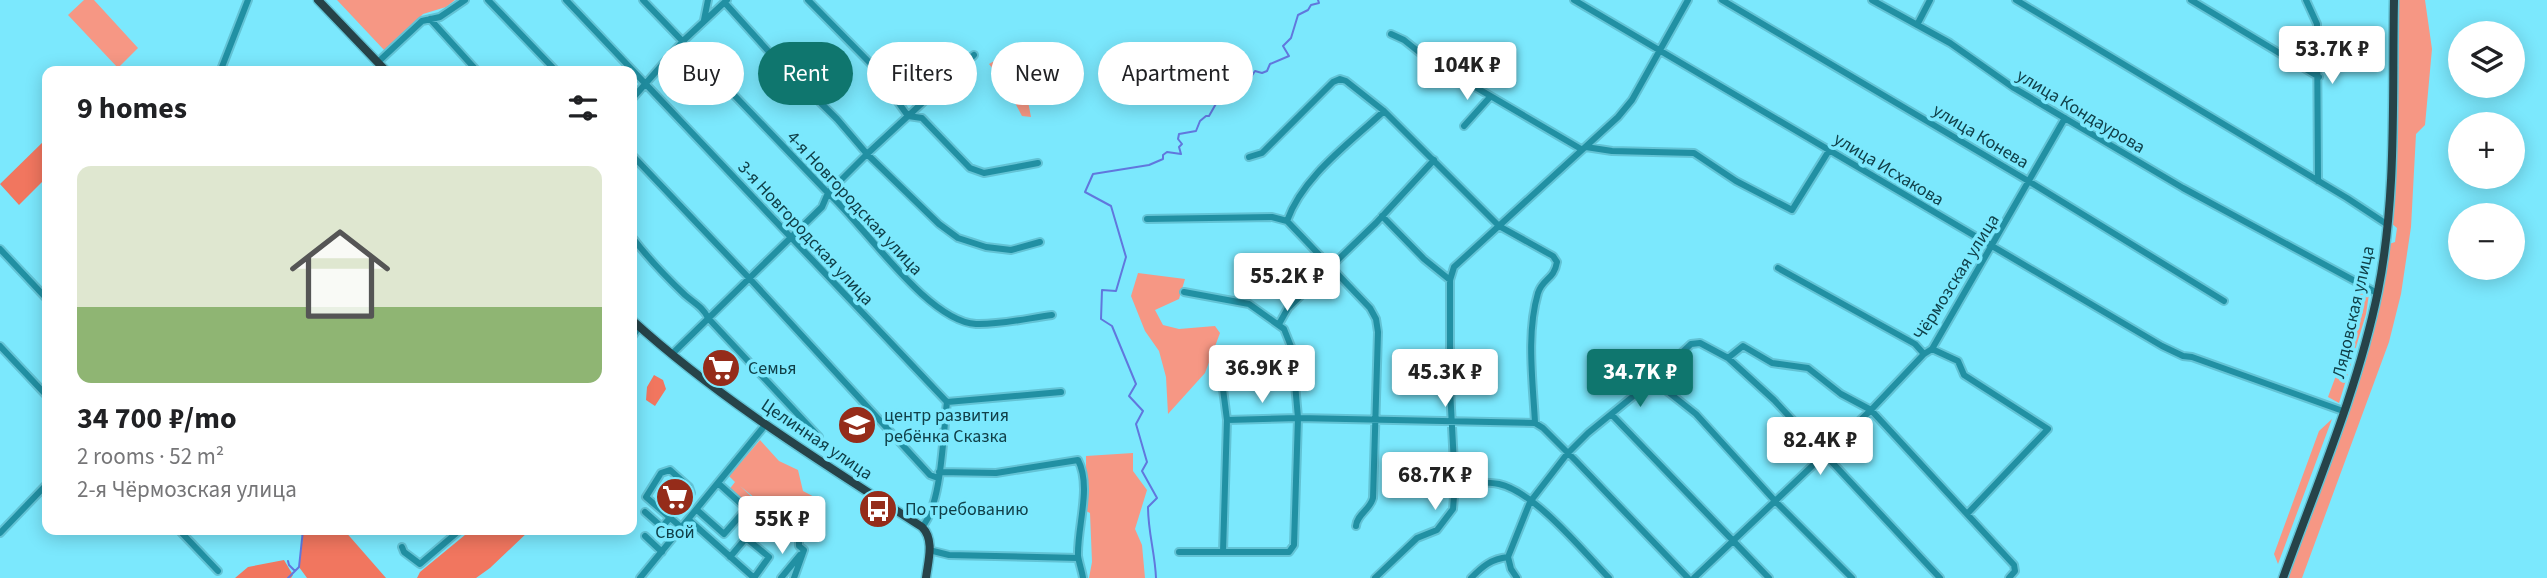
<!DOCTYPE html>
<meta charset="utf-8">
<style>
body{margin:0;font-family:"Source Sans 3",sans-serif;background:#f6f6f6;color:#202124;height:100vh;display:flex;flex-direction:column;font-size:26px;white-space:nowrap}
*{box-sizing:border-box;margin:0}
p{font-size:23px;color:#757577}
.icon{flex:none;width:38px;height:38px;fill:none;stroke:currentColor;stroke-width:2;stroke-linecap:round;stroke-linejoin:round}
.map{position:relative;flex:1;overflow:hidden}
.side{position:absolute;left:42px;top:66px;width:595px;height:469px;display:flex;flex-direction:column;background:#fff;border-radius:14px;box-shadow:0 4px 18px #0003}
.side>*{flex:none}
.top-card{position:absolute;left:658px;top:42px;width:665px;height:63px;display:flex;gap:14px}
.fabs{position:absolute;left:2448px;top:21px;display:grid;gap:14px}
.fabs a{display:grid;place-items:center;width:77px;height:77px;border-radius:50%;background:#fff;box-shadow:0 4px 18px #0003;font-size:35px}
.price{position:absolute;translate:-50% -60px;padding:0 16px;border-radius:7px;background:#fff;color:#222;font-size:23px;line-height:46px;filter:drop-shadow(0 2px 4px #0008)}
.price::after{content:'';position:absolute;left:50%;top:42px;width:21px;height:16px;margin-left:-10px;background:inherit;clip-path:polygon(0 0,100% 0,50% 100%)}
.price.current{background:#0f766e;color:#fff}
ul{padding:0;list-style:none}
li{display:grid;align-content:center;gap:14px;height:371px;padding:0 35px}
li+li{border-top:2px solid #e0e0e0}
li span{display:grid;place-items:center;height:217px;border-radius:14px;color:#555}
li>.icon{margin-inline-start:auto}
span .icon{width:126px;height:126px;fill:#fffc;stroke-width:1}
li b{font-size:30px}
h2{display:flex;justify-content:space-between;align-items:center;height:84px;padding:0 35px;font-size:30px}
.tag{padding:0 24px;border-radius:32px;background:#fff;box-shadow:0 4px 18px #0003;font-size:24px;line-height:63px}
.tag.current{background:#0f766e;color:#fff}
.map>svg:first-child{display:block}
.green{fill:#f69784}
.forest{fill:#f1765f}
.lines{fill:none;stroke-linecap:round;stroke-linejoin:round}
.stream{stroke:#6177dd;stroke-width:2}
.minor-casing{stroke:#63c3d5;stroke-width:10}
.major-casing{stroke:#63c3d5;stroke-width:11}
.minor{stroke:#2190a3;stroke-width:6}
.major{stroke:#264349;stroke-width:8}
.labels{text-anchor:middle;stroke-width:7;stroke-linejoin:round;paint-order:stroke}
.street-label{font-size:18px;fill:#104049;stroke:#7be8fd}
.poi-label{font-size:18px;fill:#104049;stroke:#7be8fd;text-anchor:start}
</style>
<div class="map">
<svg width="2547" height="578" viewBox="0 0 2547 578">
<rect width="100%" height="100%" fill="#7be8fd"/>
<path class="green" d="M84 0H94L138 48 118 68 68 15Z
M337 0H455L446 7 423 14 385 51Z
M2397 0H2425L2432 49 2425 125 2416 134 2411 227 2401 294 2389 342 2302 578H2288L2359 376 2375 321 2389 244 2395 242 2397 228 2391 223Z
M996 60 1017 66 1024 81 1031 117 1022 116 1006 86 989 64Z
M1138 273 1185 279 1179 299 1155 310 1163 325 1179 329 1215 326 1220 333 1205 373 1168 414 1166 377 1159 351 1145 331 1131 296Z
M2358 291 2369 294 2366 314 2339 403 2328 397 2353 330Z
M2332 419 2278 564 2274 554 2319 431Z
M760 440 779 461 798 470 803 491 820 500 813 517 773 504 764 506 767 509 759 519 747 508 755 498 740 486 753 498 746 506 728 491 735 482 729 476Z
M1133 453V471L1147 490 1135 529 1142 545 1145 578H1089L1092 562 1090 513 1086 511V456Z
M772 505 812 519 805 538Z"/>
<path class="forest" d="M47 138V184L43 181 19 205 0 184Z
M654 375 663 380 666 389 655 406 646 400 647 387Z
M297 530H344L386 578H307L299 567 303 537Z
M471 530H530L490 568 476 578H417L420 572Z
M284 560 293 575 291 578H235L248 567Z"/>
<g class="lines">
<path class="stream" d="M288 561 289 565 295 571
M288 578 299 567 303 530
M1156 578C1155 553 1148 532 1148 507L1157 498 1142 471 1147 462 1136 424 1143 411 1129 396 1136 384 1112 326 1101 319 1102 290 1116 291 1126 257 1111 206 1085 192 1093 174 1149 165 1163 159V155L1167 152 1181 154 1179 147 1182 144 1178 139 1179 134 1196 131 1200 121 1206 116H1209L1217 102 1224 97 1229 87 1251 77 1255 71 1262 73 1267 71 1270 64 1289 56 1283 46 1291 38 1298 15 1308 10 1311 5 1319 3 1318 0"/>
<defs>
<path id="minor" d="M488 0 557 72
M566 0 947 402 1061 392
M643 0 828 193C865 226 927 321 976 324 999 325 1029 318 1052 315
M808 0 871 64 908 116 922 118 970 168 984 173 1038 163
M1574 0 2162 346 2183 356 2192 357 2343 411
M1722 0 2030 182 2224 301
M1872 0 1950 43 2014 88 2183 188 2377 293
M2016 0 2347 198 2388 225
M2191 0 2319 77
M2306 0 2317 24 2318 181
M725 3 770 53 837 119 867 154 939 224 958 238 986 247 1011 250 1040 242
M430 19 478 72
M704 20 708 0
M1917 25 1930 0
M1391 34 1404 40 1429 60 1581 149
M378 62 422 21 440 17 465 0
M220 72 248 0
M632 99 683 41 727 0
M1464 126 1490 97
M1586 147 1612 151 1694 153 1736 181 1792 210 1830 149
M632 155 750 279 930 475 938 478
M1249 157 1262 153 1333 82 1340 79 1346 81 1384 111 1499 226 1553 256 1557 262C1554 280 1543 278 1538 293 1526 334 1533 382 1535 423
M1382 216 1424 259 1450 280
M1147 219 1272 217 1287 221 1370 308 1376 319 1378 332 1373 498C1370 510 1357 514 1356 526
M1287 221C1303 176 1350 143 1384 111
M632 237C648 258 666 277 685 295 694 303 703 307 708 318L819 437
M0 249 47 299
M1778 268 1915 344 1924 354
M1279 324 1288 308 1376 223 1434 160
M632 337 639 327
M0 346 47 396
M1932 349 1958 361 1964 375 2048 429 1968 513
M672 354 822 207 828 193 867 154 974 55
M1728 358 1743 346 1772 363 1808 368 1841 394 1871 410 2014 565 2015 571 2009 578
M1653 380 1696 414 1776 502 1852 578
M1215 382 1223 389 1227 420 1223 552
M1612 415 1769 578
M1227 420 1298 418 1535 423 1543 428 1576 461 1688 578
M939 472 996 473 1078 460C1092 487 1077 526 1078 556 1079 563 1082 571 1083 578
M1455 483C1469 483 1485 481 1499 484 1535 492 1583 551 1609 578
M719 484 759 520
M697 510 724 534 746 509
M645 512 662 527 691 493 689 487 670 470 661 473 646 497 682 528
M689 520 753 577
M922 527C942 505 943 433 947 402
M179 530 218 571
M0 533 47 484
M645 536 662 552
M402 547 404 552 420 564 460 530
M929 550 949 555 1078 558
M1179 552H1289L1294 545 1298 418 1292 349 1284 329 1249 304 1184 292
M730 557 746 538
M1508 557 1530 502 1567 454 1588 433 1653 380 1691 344 1700 343 1728 358 1774 400 1940 578
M1508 557 1511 569 1517 578
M640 578 766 424
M754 578 769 557 746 538 770 509 799 535V546L804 550 794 578
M781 578 800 555
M1375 578 1417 538 1437 530 1453 509 1455 483 1450 389V280L1454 267 1618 117 1632 100 1688 0
M1471 578C1483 566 1491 559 1508 557
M1694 578 1871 410 1924 354 1932 349 2065 118"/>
<path id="major" d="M318 0 387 72
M632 320C720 400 823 463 922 527 935 540 928 561 926 578
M2283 578C2317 484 2358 389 2378 291 2397 196 2392 96 2394 0"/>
</defs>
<use href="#minor" class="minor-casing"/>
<use href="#major" class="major-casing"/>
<use href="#minor" class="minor"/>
<use href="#major" class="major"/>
</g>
<defs>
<symbol id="supermarket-disc" viewBox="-11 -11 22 22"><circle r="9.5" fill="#952c1a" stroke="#7be8fd"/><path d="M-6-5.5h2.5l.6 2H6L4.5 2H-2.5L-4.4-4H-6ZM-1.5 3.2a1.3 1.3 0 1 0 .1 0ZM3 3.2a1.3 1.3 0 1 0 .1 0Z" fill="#fff"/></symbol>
<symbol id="school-disc" viewBox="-11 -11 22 22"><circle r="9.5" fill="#952c1a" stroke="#7be8fd"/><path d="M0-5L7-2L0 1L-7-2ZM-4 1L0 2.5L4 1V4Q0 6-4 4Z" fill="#fff"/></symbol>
<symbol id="bus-disc" viewBox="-11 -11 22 22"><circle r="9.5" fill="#952c1a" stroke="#7be8fd"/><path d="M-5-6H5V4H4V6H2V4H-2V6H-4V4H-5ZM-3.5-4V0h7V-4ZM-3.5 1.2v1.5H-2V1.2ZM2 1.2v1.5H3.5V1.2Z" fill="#fff"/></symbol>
</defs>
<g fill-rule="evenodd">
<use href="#supermarket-disc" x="699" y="346" width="44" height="44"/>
<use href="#school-disc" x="835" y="403" width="44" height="44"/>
<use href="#supermarket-disc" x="653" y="475" width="44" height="44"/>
<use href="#bus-disc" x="856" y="487" width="44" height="44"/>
</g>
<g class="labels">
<g class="street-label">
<text transform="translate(2081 111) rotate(31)" y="6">улица Кондаурова</text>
<text transform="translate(1981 136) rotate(31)" y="6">улица Конева</text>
<text transform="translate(1889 169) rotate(31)" y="6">улица Исхакова</text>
<text transform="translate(855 203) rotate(47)" y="6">4-я Новгородская улица</text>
<text transform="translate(806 233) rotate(47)" y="6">3-я Новгородская улица</text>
<text transform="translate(1956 277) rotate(-58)" y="6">Чёрмозская улица</text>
<text transform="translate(2353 312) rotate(-77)" y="6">Лядовская улица</text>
<text transform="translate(817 439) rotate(34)" y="6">Целинная улица</text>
</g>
<g class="poi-label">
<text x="748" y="374">Семья</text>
<text x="884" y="421">центр развития<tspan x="884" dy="21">ребёнка Сказка</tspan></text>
<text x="905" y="515">По требованию</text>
<text x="675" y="538" text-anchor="middle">Свой</text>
</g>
</g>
</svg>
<div class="fabs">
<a><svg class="icon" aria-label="layers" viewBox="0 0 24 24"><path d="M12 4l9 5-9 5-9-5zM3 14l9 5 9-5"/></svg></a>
<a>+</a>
<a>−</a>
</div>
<b class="price" style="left:2332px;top:86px">53.7K ₽</b>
<b class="price" style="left:1467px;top:102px">104K ₽</b>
<b class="price" style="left:1287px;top:313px">55.2K ₽</b>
<b class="price" style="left:1262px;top:405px">36.9K ₽</b>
<b class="price" style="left:1445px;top:409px">45.3K ₽</b>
<b class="price current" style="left:1640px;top:409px">34.7K ₽</b>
<b class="price" style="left:1820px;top:477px">82.4K ₽</b>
<b class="price" style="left:1435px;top:512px">68.7K ₽</b>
<b class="price" style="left:782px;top:556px">55K ₽</b>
<div class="top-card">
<a class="tag">Buy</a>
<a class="tag current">Rent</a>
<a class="tag">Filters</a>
<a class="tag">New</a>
<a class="tag">Apartment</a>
</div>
<section class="side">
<h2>9 homes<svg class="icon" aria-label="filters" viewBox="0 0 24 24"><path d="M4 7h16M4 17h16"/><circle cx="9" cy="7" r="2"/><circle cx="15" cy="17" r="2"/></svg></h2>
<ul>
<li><span style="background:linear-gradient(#dfe7d0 65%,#8fb573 0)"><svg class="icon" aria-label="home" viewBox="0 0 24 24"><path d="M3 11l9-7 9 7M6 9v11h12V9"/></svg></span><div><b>34 700 ₽/mo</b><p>2 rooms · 52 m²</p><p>2-я Чёрмозская улица</p></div></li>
</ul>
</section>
</div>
